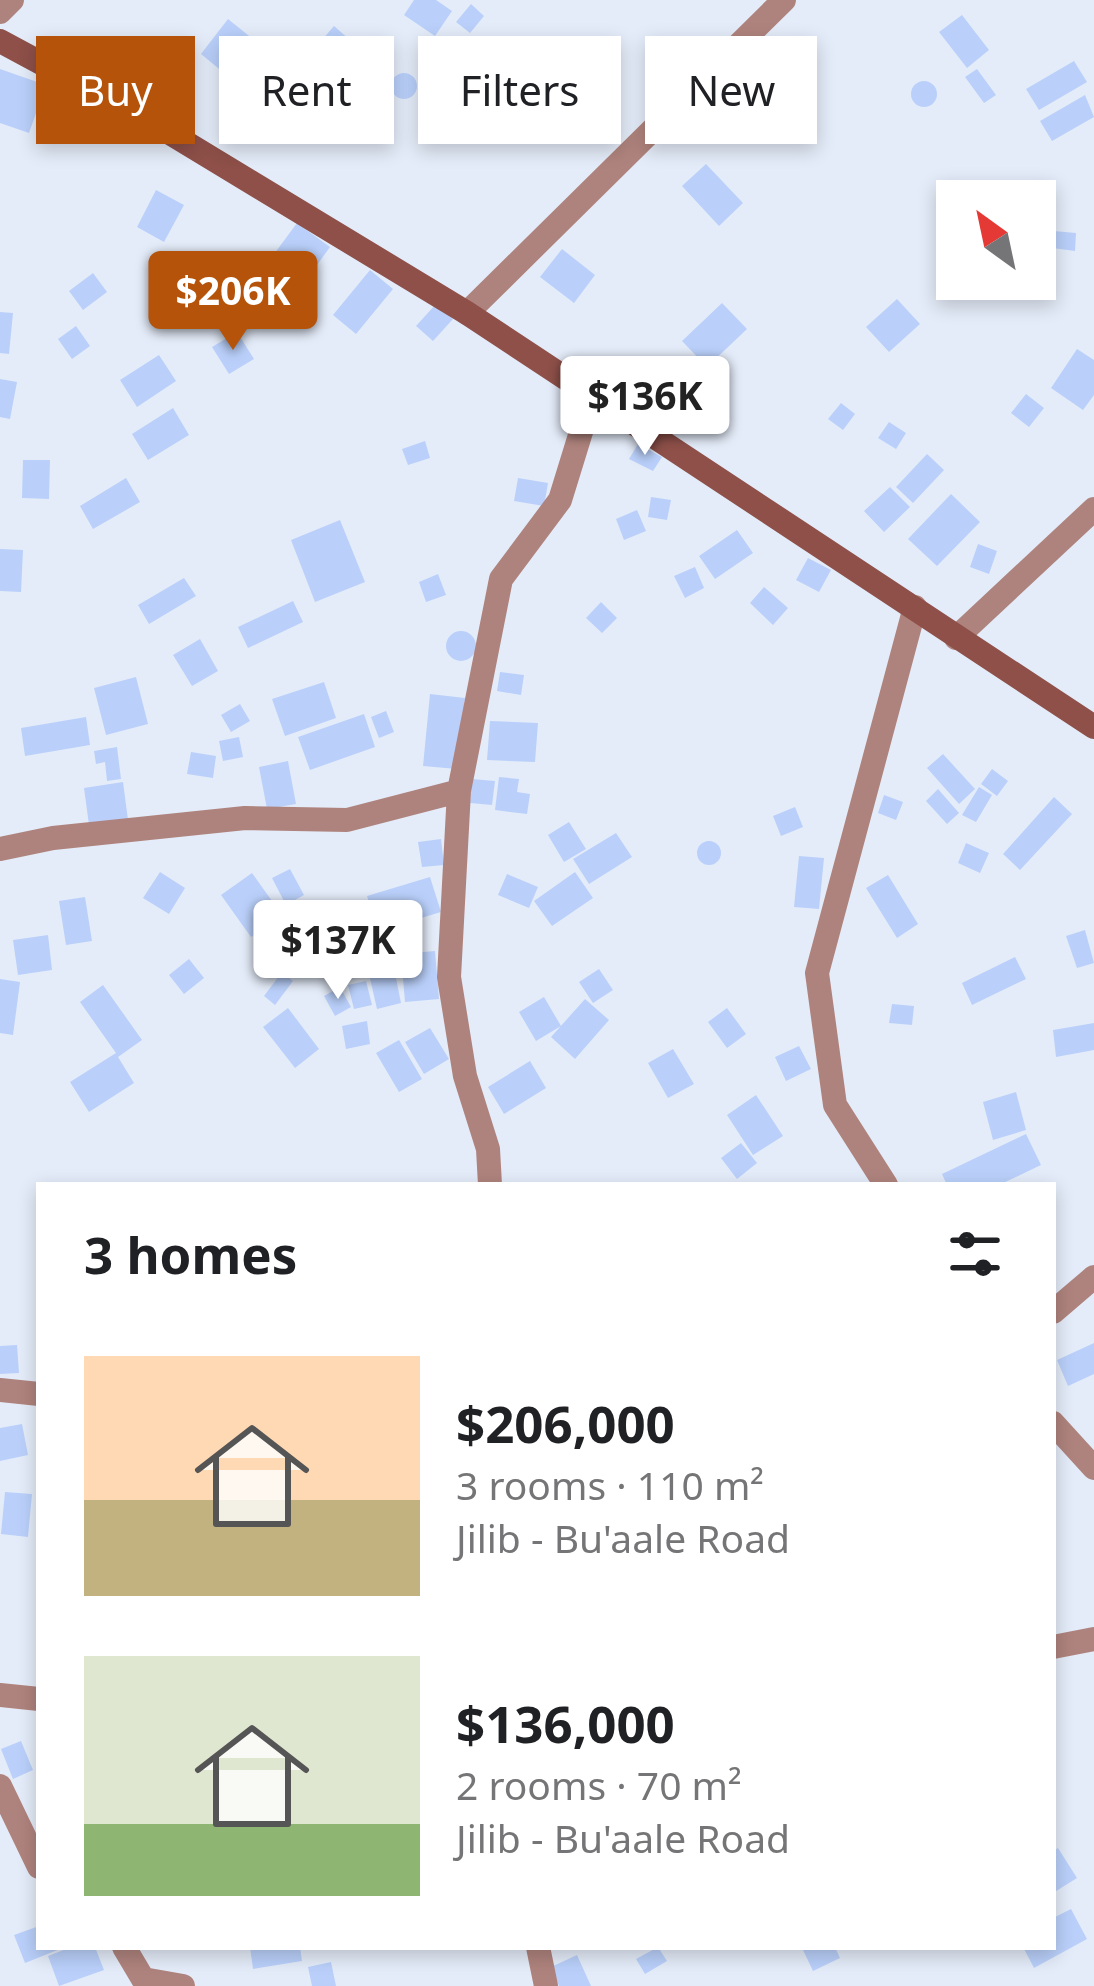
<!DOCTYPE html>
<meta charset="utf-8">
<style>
body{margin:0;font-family:"Noto Sans",sans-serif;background:#f2f2f2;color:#202124;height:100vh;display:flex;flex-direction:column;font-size:45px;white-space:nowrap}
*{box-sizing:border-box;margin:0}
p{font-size:39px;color:#757577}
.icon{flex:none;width:66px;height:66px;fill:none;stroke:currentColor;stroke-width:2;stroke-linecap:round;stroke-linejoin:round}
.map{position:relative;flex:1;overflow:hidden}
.side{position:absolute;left:36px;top:1182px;width:1020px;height:768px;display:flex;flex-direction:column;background:#fff;border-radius:0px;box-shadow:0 6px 18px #0003}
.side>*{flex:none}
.top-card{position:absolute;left:36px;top:36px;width:1023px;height:108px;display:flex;gap:24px}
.needle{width:78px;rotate:327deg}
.fabs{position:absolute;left:936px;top:180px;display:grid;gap:24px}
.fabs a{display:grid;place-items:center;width:120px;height:120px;border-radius:0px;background:#fff;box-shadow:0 6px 18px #0003;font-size:60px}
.price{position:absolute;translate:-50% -102px;padding:0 27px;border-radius:12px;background:#fff;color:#222;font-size:39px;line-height:78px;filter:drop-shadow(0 3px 6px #0008)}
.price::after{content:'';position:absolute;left:50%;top:72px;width:36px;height:27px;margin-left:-18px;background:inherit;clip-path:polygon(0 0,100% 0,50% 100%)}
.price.on{background:#b45309;color:#fff}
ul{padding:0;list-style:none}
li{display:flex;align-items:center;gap:36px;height:300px;padding:0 48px}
li span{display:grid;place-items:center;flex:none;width:336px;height:240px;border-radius:0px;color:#555}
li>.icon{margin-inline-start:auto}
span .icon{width:144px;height:144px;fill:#fffc;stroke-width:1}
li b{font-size:51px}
h2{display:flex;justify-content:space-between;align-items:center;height:144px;padding:0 48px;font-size:51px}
.chip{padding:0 42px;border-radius:0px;background:#fff;box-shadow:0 6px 18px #0003;font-size:42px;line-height:108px}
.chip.on{background:#b45309;color:#fff}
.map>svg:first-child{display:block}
.building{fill:#bad0fa}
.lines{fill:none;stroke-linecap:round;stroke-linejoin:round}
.street{stroke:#af837d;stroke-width:24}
.secondary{stroke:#8e5049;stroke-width:24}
</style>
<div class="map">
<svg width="1094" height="1986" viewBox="0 0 1094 1986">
<rect width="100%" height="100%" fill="#e4ecf9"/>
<path class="building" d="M414 0H436L452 11 435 36 404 15Z
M471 4 484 16 470 33 456 22Z
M962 15 989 50 967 68 939 32Z
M228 19 269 52 241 87 201 54Z
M334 26 350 40 331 63 314 49Z
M483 42 489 68 467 73 461 47Z
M351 60 369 74 352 95 335 81Z
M505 60 533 100 513 114 484 74Z
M1074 61 1087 82 1039 110 1026 89Z
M0 69 46 85 29 133 0 123Z
M977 69 996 95 984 103 965 77Z
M391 86a13 13 0 1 1 26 0a13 13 0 1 1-26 0Z
M911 94a13 13 0 1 1 26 0a13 13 0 1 1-26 0Z
M1085 95 1094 117 1052 141 1040 121Z
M706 164 743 203 719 226 682 186Z
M156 190 184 205 164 242 137 227Z
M297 223 330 247 285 309 252 284Z
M1054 231 1076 233 1075 251 1052 248Z
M562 249 595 275 574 303 540 277Z
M370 270 393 289 356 334 333 315Z
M93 273 107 292 83 310 69 291Z
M897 299 920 324 889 352 866 327Z
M722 303 747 329 707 367 682 341Z
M436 304 453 319 433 341 416 326Z
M0 312 13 313 9 354 0 353Z
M76 326 90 346 72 359 58 339Z
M237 332 254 359 229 374 212 347Z
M1077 349 1094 360V395L1083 410 1051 388Z
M159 355 176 381 137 407 120 380Z
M0 379 17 382 10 419 0 417Z
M1026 394 1044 408 1029 427 1011 413Z
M841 403 855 414 843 430 828 419Z
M173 408 189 435 148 460 132 434Z
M889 422 906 433 896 449 878 438Z
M425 441 430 458 408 465 402 449Z
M638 444 662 457 653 471 629 459Z
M927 454 944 470 913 503 896 487Z
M23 460H50L49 499 22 498Z
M126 478 140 502 93 529 80 506Z
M518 478 548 483 544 506 514 501Z
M890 487 910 507 884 532 864 511Z
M951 494 980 522 937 566 908 539Z
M651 497 671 500 667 520 648 517Z
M637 510 646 531 624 540 616 519Z
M340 520 365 582 315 602 291 540Z
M737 530 753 553 715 579 699 556Z
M978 544 997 551 989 574 970 567Z
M0 549 23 550 21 592 0 591Z
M808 558 831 570 819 592 796 580Z
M695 567 704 588 685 598 674 576Z
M438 574 446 595 426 602 419 582Z
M184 578 196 596 149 624 138 605Z
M764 587 788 608 773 625 750 603Z
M293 601 303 622 248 648 238 627Z
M601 602 617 618 602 633 586 618Z
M446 646a15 15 0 1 1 30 0a15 15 0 1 1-30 0Z
M200 639 218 671 192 686 173 655Z
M500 672 524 675 521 695 497 691Z
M136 677 148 724 106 735 94 688Z
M324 682 336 718 285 736 272 699Z
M430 694 465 698 457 769 423 766Z
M240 704 250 721 231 732 221 715Z
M386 711 394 732 379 738 371 717Z
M364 714 375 747 310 770 298 737Z
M86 717 90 745 25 756 21 728Z
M490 721 538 723 535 762 487 760Z
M239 737 243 757 223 761 219 741Z
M117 747 121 779 107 781 105 762 96 764 94 751Z
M191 752 216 756 213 778 187 774Z
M943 754 975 789 959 804 927 768Z
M288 761 296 804 267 809 259 767Z
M992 769 1008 781 997 796 981 784Z
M499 777 519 779 517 792 530 794 527 814 495 810Z
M472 779 495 781 492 805 470 803Z
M123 782 128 820 89 825 84 788Z
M979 787 992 795 976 822 962 815Z
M938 789 959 813 947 824 926 801Z
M884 795 903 802 896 820 878 813Z
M1054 797 1072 814 1020 870 1003 854Z
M795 807 803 827 781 836 773 816Z
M569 822 586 849 564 862 548 835Z
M616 833 632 857 589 884 573 859Z
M441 839 444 865 422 867 418 842Z
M697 853a12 12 0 1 1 24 0a12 12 0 1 1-24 0Z
M966 843 989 853 980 873 958 863Z
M799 856 824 858 819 909 794 907Z
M290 869 304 895 286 905 272 878Z
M160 872 185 888 169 914 143 898Z
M575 872 593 898 552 926 534 901Z
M252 873 282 915 251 937 221 895Z
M507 874 538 887 529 908 498 895Z
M888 875 918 924 897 938 866 888Z
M430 877 441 912 378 931 367 896Z
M85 897 92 941 66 945 59 901Z
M1085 930 1094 963 1077 968 1066 936Z
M48 935 52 970 18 975 13 940Z
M347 940 357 964 339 971 329 947Z
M435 951 439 999 405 1002 401 954Z
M1015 957 1026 979 972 1005 962 983Z
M189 959 204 978 184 994 169 975Z
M394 968 401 1003 377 1009 369 974Z
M599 969 613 990 593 1003 579 982Z
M282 972 293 981 275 1005 264 996Z
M0 979 20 982 13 1035 0 1033Z
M366 981 372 1005 354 1009 348 985Z
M103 985 142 1040 118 1057 134 1083 89 1112 70 1082 116 1053 80 1002Z
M340 987 351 1007 335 1016 324 996Z
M544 997 561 1026 536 1041 519 1012Z
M585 999 609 1020 575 1059 551 1037Z
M892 1004 914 1006 912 1025 889 1023Z
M288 1008 319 1049 295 1068 263 1027Z
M727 1008 746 1034 727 1048 708 1022Z
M367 1021 370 1044 346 1049 342 1026Z
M1094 1023V1050L1056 1057 1053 1030Z
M430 1028 449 1059 424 1074 405 1042Z
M399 1040 422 1079 399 1092 376 1053Z
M799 1046 811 1069 786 1081 775 1057Z
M673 1049 694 1084 668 1098 648 1063Z
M530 1061 546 1088 504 1114 488 1087Z
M1016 1092 1026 1130 993 1140 983 1102Z
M756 1095 783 1136 753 1155 727 1115Z
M1026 1134 1041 1165 999 1185H947L942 1174Z
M741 1143 757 1163 737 1179 721 1158Z
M1094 1343V1374L1068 1386 1057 1360Z
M17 1345 19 1373 0 1374V1346Z
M22 1424 28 1455 0 1461V1428Z
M5 1492 32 1494 28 1537 1 1534Z
M21 1741 33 1770 13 1779 1 1749Z
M1058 1848 1077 1878 1053 1893V1851Z
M1071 1909 1087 1939 1034 1968 1023 1947H1053V1918Z
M39 1926V1947H65L25 1963 14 1935Z
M71 1947H95L104 1970 59 1986 48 1956Z
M250 1947H300L302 1961 253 1969Z
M658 1947 667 1961 645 1974 636 1959Z
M808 1947H835L840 1958 813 1971 803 1950Z
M577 1955 591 1986H559L551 1967Z
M331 1962 336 1986H312L308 1967Z"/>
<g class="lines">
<path class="street" d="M0 12 12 0
M467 313 784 0
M956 638 1094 509
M459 791 449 977 465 1076 488 1149 490 1185
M0 849 53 838 245 818 347 820 459 791 501 579 560 500 593 393
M886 1185 835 1105 817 973 915 607
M1053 1312 1094 1277
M0 1390 39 1394
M1053 1423 1094 1468
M1053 1647 1094 1639
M0 1695 39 1699
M0 1786 39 1867
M124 1947 143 1979 183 1986
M538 1947 546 1986"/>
<path class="secondary" d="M0 41 160 127 467 313 1094 727"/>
</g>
</svg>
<div class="fabs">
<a><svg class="needle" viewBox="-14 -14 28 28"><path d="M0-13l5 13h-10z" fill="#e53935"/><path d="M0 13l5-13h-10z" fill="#757577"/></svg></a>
</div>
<b class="price on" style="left:233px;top:353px">$206K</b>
<b class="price" style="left:645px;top:458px">$136K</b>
<b class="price" style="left:338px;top:1002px">$137K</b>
<div class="top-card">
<a class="chip on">Buy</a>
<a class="chip">Rent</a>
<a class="chip">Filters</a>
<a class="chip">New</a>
</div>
<section class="side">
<h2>3 homes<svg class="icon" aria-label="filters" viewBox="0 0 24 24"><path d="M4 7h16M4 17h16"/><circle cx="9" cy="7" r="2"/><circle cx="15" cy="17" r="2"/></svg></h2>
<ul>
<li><span style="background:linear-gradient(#ffd9b3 60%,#c2b280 0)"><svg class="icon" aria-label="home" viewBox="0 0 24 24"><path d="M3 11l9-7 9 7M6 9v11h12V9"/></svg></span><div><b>$206,000</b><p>3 rooms · 110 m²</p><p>Jilib - Bu'aale Road</p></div></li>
<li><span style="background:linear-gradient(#dfe7d0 70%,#8fb573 0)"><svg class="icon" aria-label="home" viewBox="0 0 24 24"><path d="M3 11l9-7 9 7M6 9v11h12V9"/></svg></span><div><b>$136,000</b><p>2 rooms · 70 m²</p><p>Jilib - Bu'aale Road</p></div></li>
</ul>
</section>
</div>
